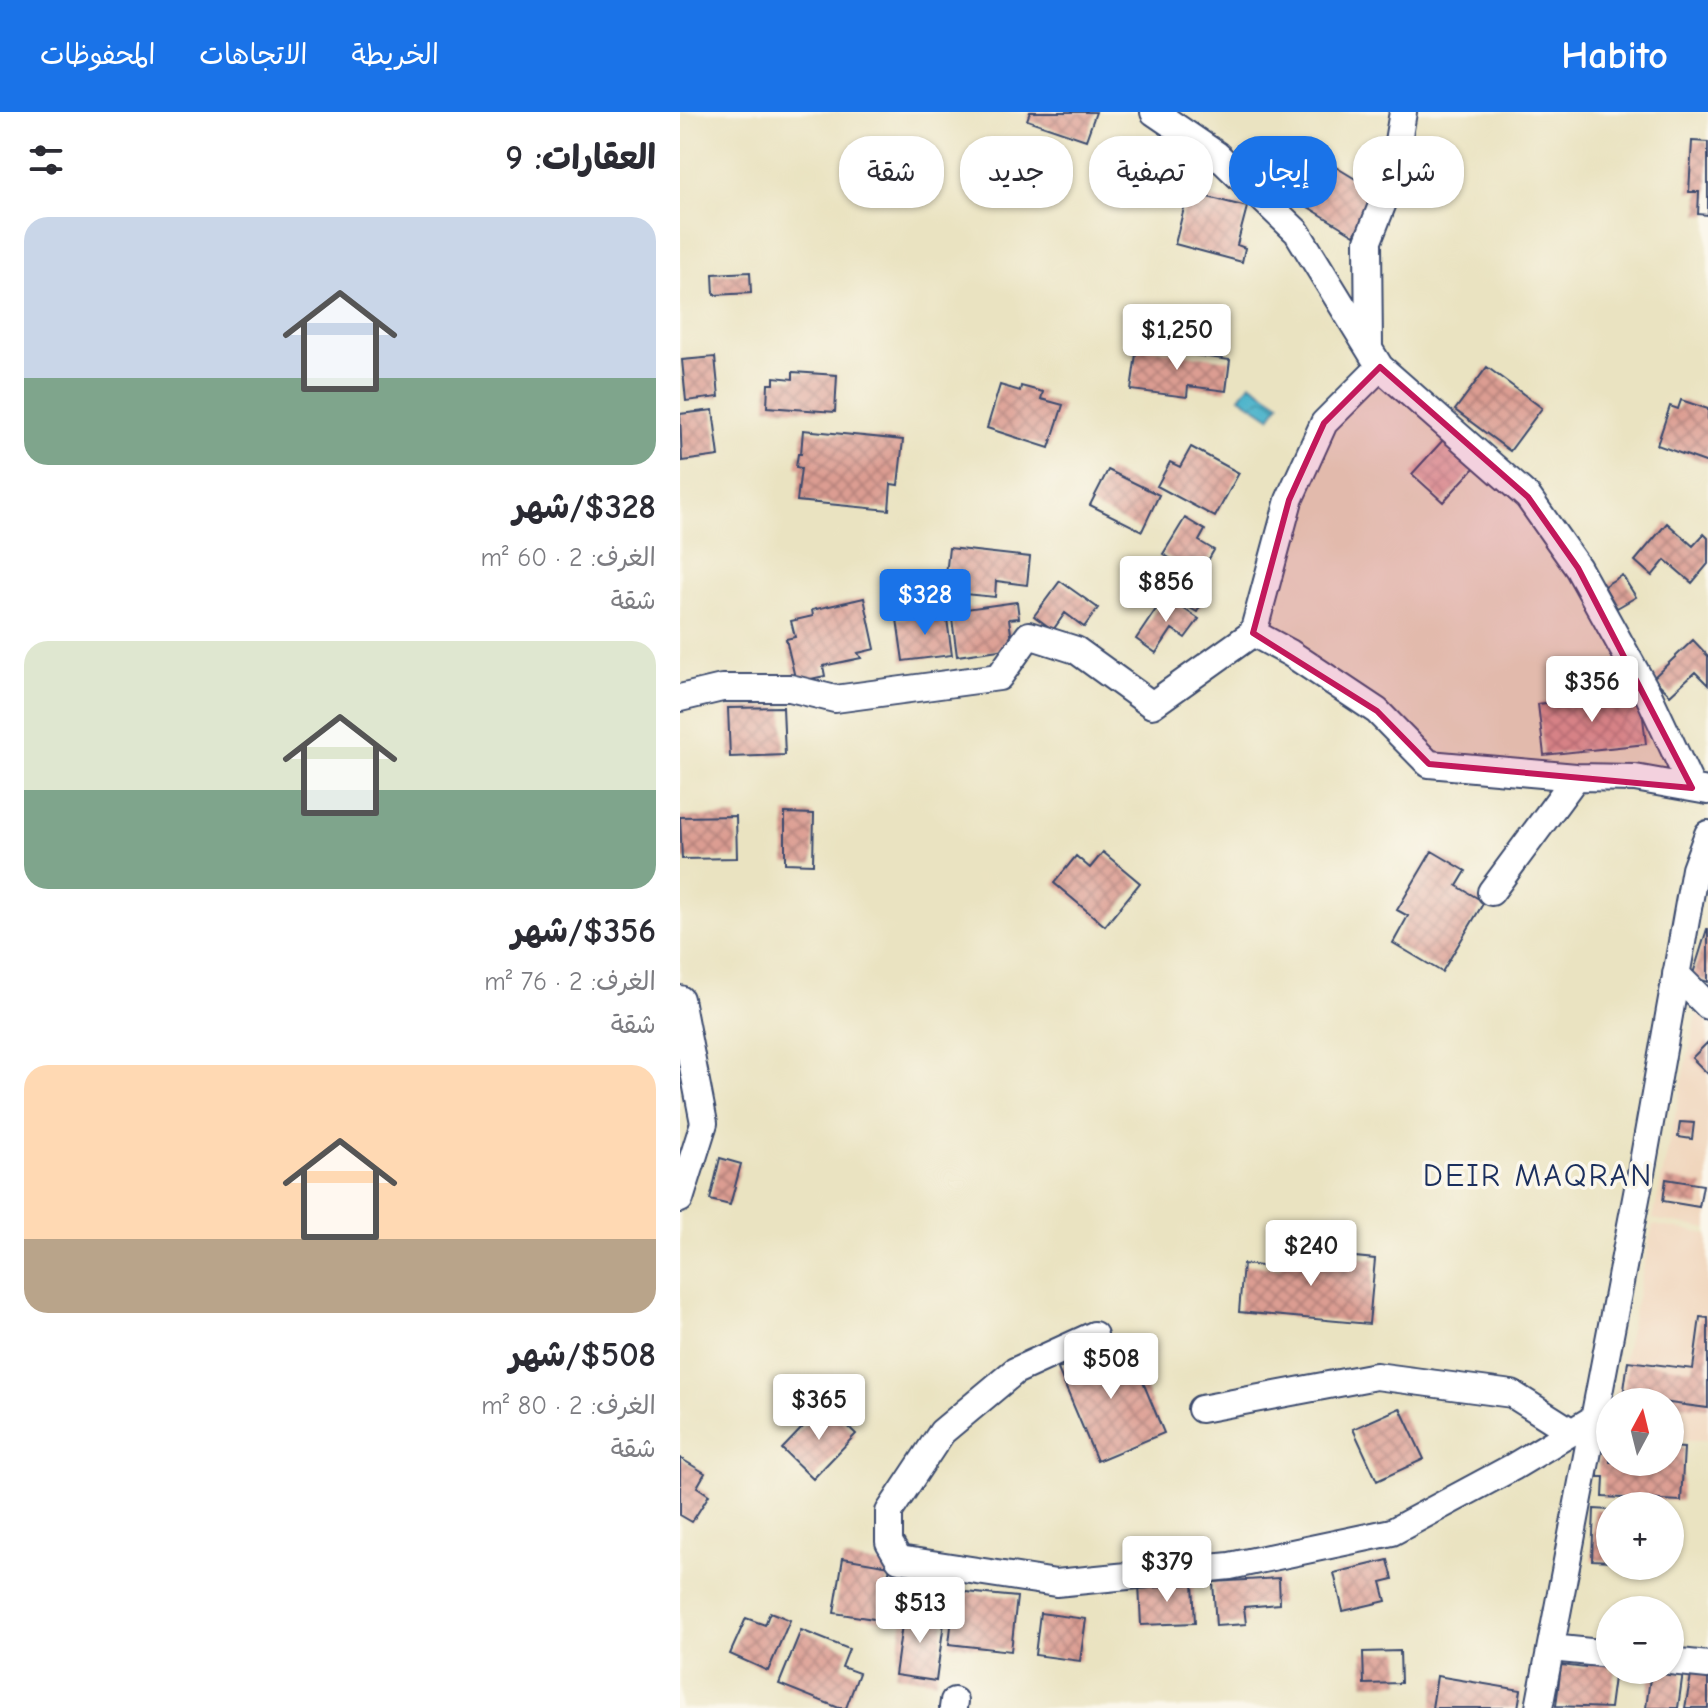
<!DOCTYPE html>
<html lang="ar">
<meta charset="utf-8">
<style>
body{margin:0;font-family:"Comic Neue","Playpen Sans Arabic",sans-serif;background:#f7f7f7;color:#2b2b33;direction:rtl;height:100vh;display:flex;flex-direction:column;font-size:30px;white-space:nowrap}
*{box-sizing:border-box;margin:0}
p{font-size:26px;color:#7c7c81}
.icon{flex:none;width:44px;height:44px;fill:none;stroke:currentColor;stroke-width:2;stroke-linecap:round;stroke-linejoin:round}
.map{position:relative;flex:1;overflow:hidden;direction:ltr}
.panel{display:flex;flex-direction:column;background:#fff;width:680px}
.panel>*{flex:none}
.top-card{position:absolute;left:24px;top:24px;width:760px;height:72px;direction:rtl;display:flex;gap:16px}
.needle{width:52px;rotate:7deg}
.buttons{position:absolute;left:916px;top:1276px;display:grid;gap:16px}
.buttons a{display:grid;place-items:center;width:88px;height:88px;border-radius:50%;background:#fff;box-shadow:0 2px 6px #0004;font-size:40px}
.price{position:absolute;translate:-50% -68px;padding:0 18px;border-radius:8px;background:#fff;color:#222;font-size:26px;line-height:52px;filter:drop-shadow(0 2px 4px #0008)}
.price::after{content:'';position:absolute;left:50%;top:48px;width:24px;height:18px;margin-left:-12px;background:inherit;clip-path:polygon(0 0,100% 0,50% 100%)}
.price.selected{background:#1a73e8;color:#fff}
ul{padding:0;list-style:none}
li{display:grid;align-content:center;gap:16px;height:424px;padding:0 24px}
li span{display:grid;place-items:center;height:248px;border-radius:24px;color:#555}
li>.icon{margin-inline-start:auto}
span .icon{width:144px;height:144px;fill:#fffc;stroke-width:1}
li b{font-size:34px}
h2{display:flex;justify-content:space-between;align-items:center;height:96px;padding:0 24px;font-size:34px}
.chip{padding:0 28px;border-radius:32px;background:#fff;box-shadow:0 2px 6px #0004;font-size:28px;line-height:72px}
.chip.selected{background:#1a73e8;color:#fff}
header{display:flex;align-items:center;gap:48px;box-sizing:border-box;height:112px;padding:0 40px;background:#1a73e8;color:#fff}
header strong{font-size:38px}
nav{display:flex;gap:44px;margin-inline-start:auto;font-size:28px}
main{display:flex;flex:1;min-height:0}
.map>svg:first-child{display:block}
.built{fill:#f0d5bc}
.water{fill:url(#water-waves);stroke:#347194;stroke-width:2}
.building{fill:url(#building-cross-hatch)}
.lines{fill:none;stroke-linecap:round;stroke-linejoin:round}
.minor-casing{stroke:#3a4a6d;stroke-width:30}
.minor{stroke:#fff;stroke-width:26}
.marked{fill:#c2185b;fill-opacity:0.2;stroke:#c2185b;stroke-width:6;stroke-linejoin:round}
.labels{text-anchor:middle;stroke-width:7;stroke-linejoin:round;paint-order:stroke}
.quarter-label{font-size:32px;letter-spacing:2px;fill:#1b2f5e;stroke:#fbf7ec}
</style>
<header>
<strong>Habito</strong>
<nav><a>الخريطة</a><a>الاتجاهات</a><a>المحفوظات</a></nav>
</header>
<main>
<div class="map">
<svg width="1028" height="1596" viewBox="0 0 1028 1596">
<defs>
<pattern id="water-waves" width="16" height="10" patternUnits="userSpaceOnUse" patternTransform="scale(2)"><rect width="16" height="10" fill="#4cb3ca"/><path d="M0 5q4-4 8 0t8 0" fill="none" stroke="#3e92a7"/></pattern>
<pattern id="building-cross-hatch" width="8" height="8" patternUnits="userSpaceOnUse" patternTransform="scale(2)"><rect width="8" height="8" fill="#dc9d92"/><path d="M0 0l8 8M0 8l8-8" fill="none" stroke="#b2807a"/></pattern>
</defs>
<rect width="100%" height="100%" fill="#fbf7ec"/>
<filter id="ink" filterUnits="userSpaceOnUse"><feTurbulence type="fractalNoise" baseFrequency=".0125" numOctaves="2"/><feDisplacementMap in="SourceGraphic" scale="16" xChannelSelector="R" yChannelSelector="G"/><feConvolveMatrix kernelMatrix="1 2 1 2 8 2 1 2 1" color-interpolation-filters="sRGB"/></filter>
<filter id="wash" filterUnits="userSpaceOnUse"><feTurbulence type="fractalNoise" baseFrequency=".006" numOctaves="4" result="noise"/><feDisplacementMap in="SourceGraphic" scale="32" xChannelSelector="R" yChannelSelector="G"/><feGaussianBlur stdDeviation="1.8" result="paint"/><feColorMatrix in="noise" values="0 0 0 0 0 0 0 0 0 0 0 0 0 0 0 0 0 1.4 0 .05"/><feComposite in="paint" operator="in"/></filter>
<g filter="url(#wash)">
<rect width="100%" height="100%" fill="#eae3c1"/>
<path class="built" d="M1018 897 1028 908V1117L973 1107Z
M973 1113 1028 1122V1328H990V1290H934Z"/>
<path class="water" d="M570 271 600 291 590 305 560 285Z"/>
<g id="blocks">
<path class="building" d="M350 0H416L406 28 347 8Z
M1012 29 1028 30V103L1018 102 1019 80H1009Z
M631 40 700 82 674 123 605 81Z
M508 80 567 95 557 133 565 136 562 150 495 132Z
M70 160 71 181 34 183 33 162Z
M457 235 550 248 546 279 508 274 507 285 451 278Z
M35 245 39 285 6 289 2 248Z
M807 255 862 296 830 339 775 298Z
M113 260 157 263 155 300 87 295 88 272H94V265L113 267Z
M320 273 340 279 341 274 363 280 361 287 383 293 369 336 307 316Z
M1001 288 1028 297V351L977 333 990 294 998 297Z
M33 298 39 344 2 349 0 302Z
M123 318 223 328 218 373 211 372 209 398 117 389 121 356 116 355 118 342H121Z
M764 327 795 355 763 390 732 362Z
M511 335 559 361 535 405 477 374 490 350 500 355Z
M428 358 479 383 462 419 410 393Z
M505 406 525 418 519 429 534 438 519 464 483 442Z
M987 411 1013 434 1024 422 1028 426V452L1012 471 985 448 972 464 955 449Z
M269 436 350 445 347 473 316 469 315 485 264 480Z
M486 453 530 477 517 500 473 475Z
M942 463 956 485 937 496 924 474Z
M380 469 418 496 404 515 385 501 373 518 354 504Z
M485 484 519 507 505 526 492 517 476 541 456 527Z
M184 486 195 537 178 541 181 546 143 554 145 564 116 570 106 527 115 525 111 509 133 504 132 498Z
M337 490 339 506 329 507 333 536 277 544 271 499Z
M266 500 272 543 223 549 217 507Z
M1013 528 1028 544V573L1015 560 990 583 973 566Z
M960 580 966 632 864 643 858 592Z
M103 595 105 643 50 645 48 596Z
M105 701 134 702 133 752 105 751Z
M56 704 57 746 2 747 0 705Z
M752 739 786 759 777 774 804 790 762 860 713 831 728 804 717 798Z
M423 740 460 771 425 814 374 771 396 744 410 756Z
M1027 817H1028V870L1012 865Z
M1028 930V962L1012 946Z
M1000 1010 1014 1011 1012 1027 998 1025Z
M40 1046 61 1052 50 1093 30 1088Z
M986 1067 1023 1073 1019 1095 983 1089Z
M602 1138 695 1147 689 1212 559 1200 563 1152 600 1156Z
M1020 1205 1028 1206V1296L943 1285 948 1249 1013 1257Z
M446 1229 484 1321 417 1349 378 1257Z
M145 1292 176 1322 133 1367 102 1337Z
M720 1296 744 1347 697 1369 673 1317Z
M919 1331 930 1332V1350H990V1335L1004 1336 1001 1389 923 1385 924 1365H918Z
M0 1346 25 1361 17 1375 29 1383 12 1410 0 1403Z
M914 1397 930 1398V1449L912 1448Z
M163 1446 210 1454 201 1508 154 1501Z
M708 1448 713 1467 701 1470 706 1489 663 1499 654 1461Z
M599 1466 600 1492 564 1495 566 1512 536 1514 533 1470Z
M513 1470 515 1511 461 1513 459 1472Z
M275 1479 337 1485 331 1539 269 1532Z
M224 1498 265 1503 256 1569 215 1563Z
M90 1500 110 1508 88 1559 50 1542 66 1506 85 1513Z
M360 1501 406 1507 400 1549 355 1543Z
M121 1518 169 1537 162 1555 179 1561 166 1596H159L99 1572Z
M720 1539 721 1571 684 1572 683 1540Z
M906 1545 930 1549V1558H935L930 1596 876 1594 881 1553 905 1556Z
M1013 1553 1028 1555V1596H1005Z
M971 1558 1003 1560 998 1596H966Z
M757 1564 841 1578 838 1596H752Z"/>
</g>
</g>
<g filter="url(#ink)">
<use href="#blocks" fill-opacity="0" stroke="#3a4a6d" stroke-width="2"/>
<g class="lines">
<defs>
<path id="minor" d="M474 0 537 43 617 120 700 255
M689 236 688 129 711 70 723 0
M0 586 42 576H110L155 587 319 565 349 523 396 538 472 593 573 521
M1012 676 968 582 898 456 848 385 700 255 644 311 609 388 573 521 610 541 697 599 749 652 896 665 955 666 1028 679
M811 780 896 665
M996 862 1028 894
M0 887 24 1011 0 1087
M414 1223 335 1259 262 1320 209 1400V1430L219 1447 376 1471 550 1454 712 1420 833 1355 915 1306
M521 1297 696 1264 832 1282 892 1320
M871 1536 930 1542
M990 1549 1028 1553
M273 1596 274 1589
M859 1596 963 1050 1015 757 1028 722"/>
</defs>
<use href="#minor" class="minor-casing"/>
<use href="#minor" class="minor"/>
</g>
</g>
<path class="marked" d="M700 255 848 385 898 456 1012 676 749 652 697 599 573 521 609 388 644 311Z"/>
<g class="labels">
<g class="quarter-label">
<text x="858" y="1074">DEIR MAQRAN</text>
</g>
</g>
</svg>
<div class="buttons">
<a><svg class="needle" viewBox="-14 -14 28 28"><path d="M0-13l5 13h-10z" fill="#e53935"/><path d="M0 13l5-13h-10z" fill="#7c7c81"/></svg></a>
<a>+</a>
<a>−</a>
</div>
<b class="price" style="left:497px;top:260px">$1,250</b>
<b class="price" style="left:486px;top:512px">$856</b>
<b class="price selected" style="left:245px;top:525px">$328</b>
<b class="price" style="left:912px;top:612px">$356</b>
<b class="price" style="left:631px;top:1176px">$240</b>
<b class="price" style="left:431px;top:1289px">$508</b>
<b class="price" style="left:139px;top:1330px">$365</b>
<b class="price" style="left:487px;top:1492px">$379</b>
<b class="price" style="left:240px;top:1533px">$513</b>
<div class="top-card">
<a class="chip">شراء</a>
<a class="chip selected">إيجار</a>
<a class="chip">تصفية</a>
<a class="chip">جديد</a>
<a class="chip">شقة</a>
</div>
</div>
<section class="panel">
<h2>العقارات: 9<svg class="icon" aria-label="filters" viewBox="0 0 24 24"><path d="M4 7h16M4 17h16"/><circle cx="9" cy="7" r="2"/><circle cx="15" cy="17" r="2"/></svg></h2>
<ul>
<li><span style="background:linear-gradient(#c9d6e8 65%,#7fa58c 0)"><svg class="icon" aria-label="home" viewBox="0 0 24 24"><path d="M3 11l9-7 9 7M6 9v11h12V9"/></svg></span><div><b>$328/شهر</b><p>الغرف: 2 · 60 m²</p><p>شقة</p></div></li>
<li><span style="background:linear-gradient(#dfe7d0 60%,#7fa58c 0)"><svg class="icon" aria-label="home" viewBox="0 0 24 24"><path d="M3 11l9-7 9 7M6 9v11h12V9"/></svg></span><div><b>$356/شهر</b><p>الغرف: 2 · 76 m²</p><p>شقة</p></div></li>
<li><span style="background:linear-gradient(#ffd9b3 70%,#b9a48a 0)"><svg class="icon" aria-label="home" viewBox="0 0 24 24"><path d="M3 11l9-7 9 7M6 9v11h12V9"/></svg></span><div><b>$508/شهر</b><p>الغرف: 2 · 80 m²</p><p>شقة</p></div></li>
</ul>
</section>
</main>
